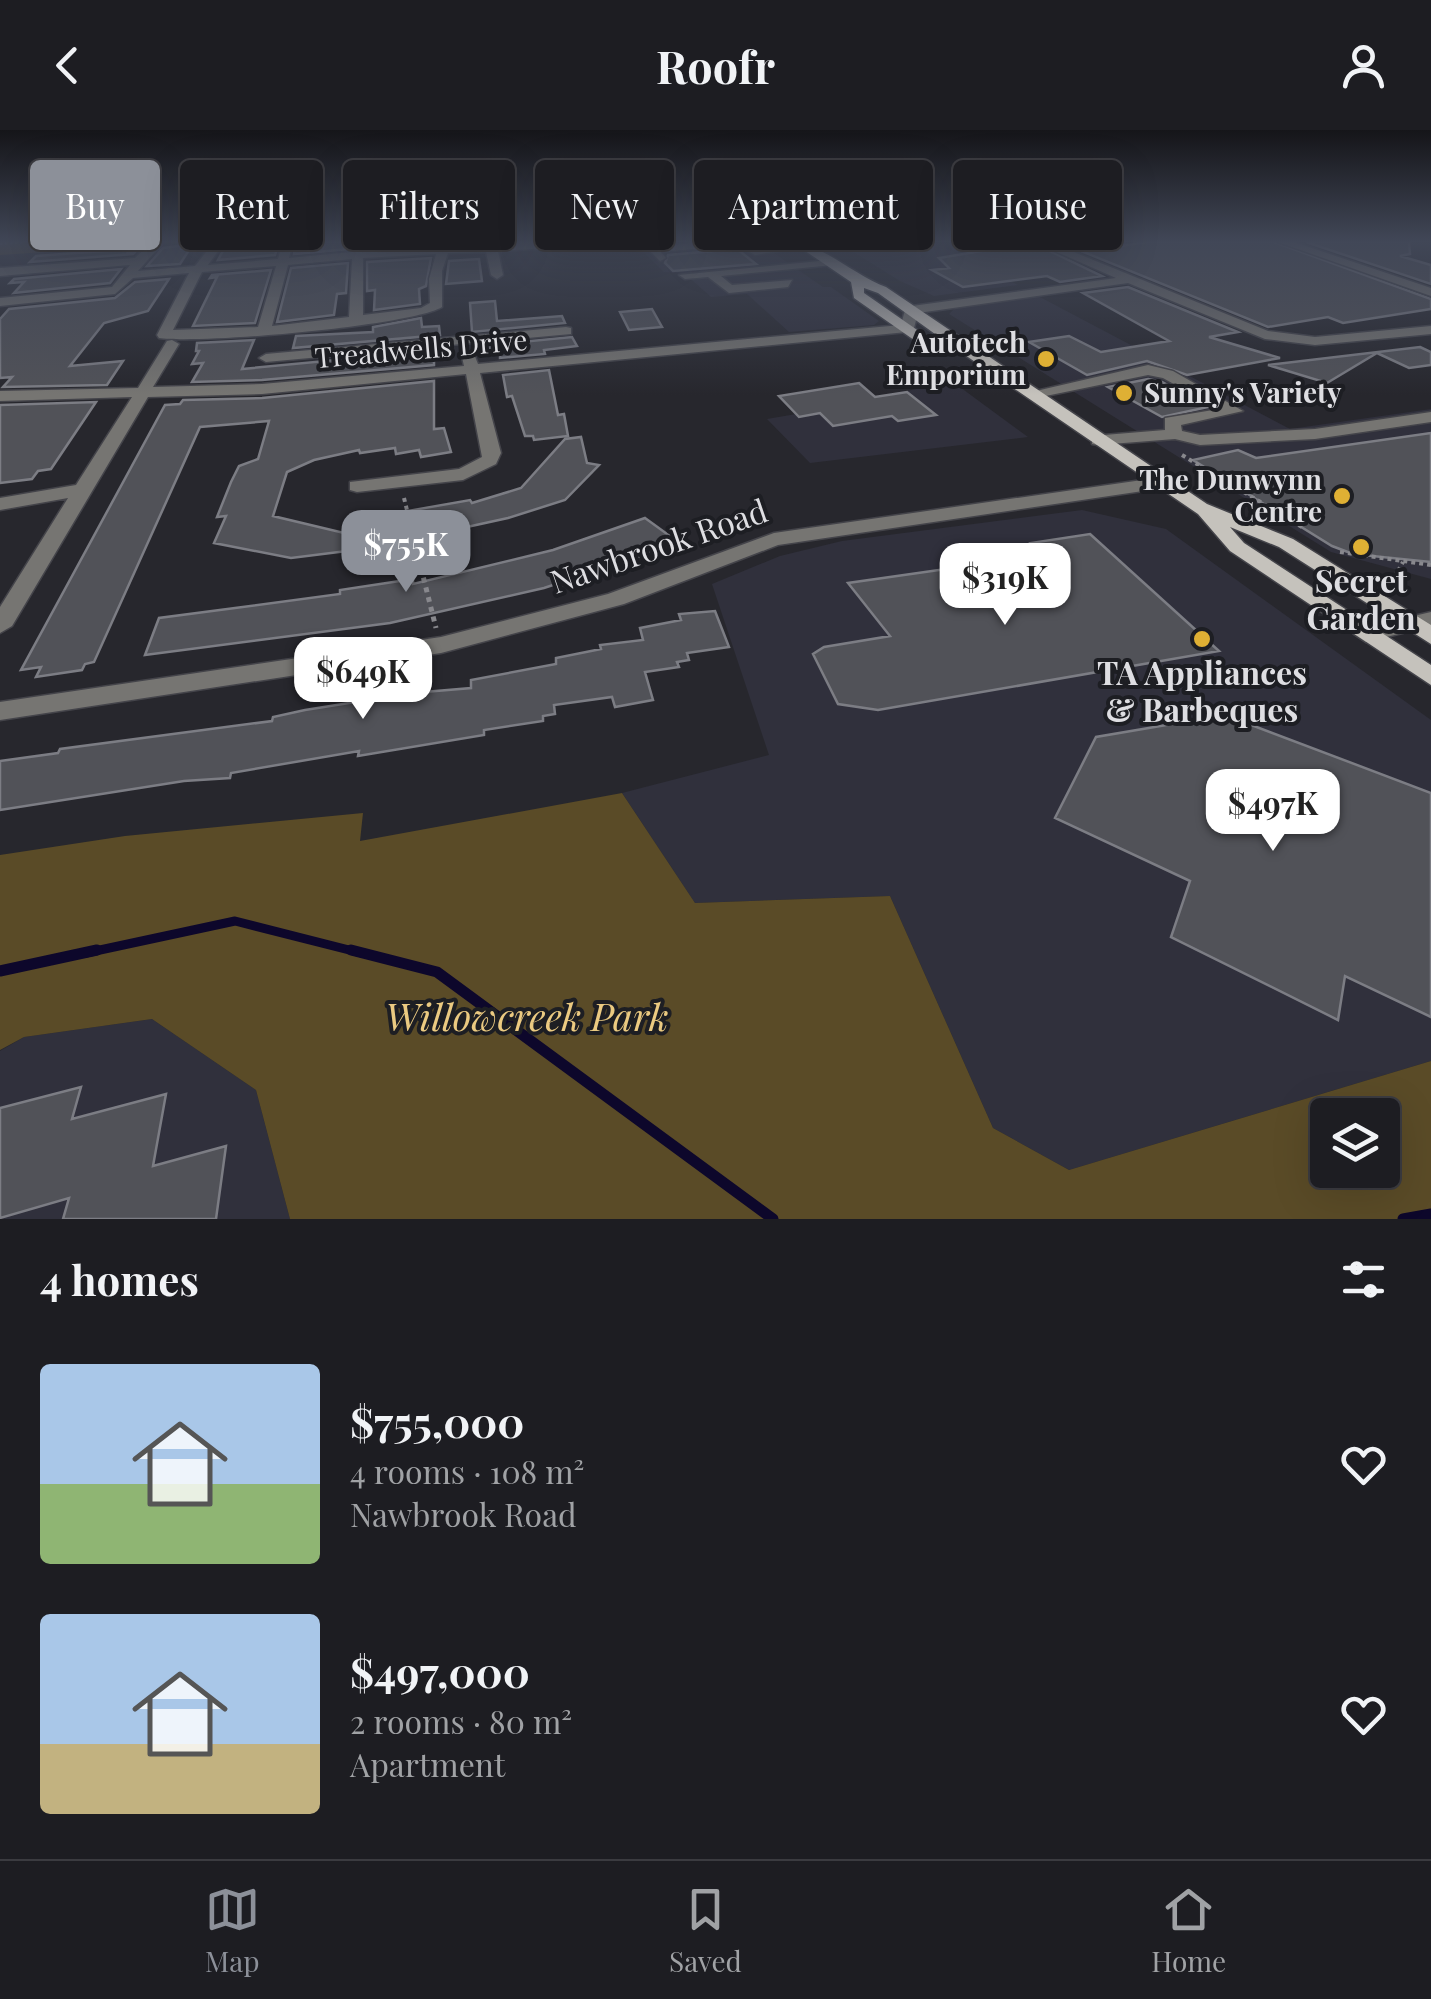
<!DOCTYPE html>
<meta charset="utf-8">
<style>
body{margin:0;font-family:"Playfair Display",serif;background:#25262a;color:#f1f3f6;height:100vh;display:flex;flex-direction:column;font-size:38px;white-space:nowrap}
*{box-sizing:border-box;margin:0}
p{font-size:32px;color:#a0a2a5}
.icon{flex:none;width:55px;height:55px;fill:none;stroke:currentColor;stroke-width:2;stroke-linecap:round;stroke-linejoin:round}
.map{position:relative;height:1089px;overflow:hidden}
.sheet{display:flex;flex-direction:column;background:#1d1d22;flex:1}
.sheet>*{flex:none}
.top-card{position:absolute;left:30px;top:30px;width:1372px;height:90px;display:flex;gap:20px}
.controls{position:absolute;left:1310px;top:968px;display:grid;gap:20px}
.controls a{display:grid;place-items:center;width:90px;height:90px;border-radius:10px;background:#1d1d22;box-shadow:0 10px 40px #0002,0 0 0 2px #3b3b40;font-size:50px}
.price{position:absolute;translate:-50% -85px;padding:0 22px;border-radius:20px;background:#fff;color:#222;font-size:32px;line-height:65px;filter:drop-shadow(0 2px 5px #0008)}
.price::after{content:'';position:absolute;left:50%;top:60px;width:30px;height:22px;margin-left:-15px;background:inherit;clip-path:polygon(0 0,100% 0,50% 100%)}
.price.active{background:#8c9099;color:#fff}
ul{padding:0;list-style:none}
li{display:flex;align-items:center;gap:30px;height:250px;padding:0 40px}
li span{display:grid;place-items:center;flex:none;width:280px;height:200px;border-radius:10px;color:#555}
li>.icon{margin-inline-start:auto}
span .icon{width:120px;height:120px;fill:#fffc;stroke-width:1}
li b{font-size:42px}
h2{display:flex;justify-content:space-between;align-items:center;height:120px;padding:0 40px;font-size:42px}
.chip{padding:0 35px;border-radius:10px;background:#1d1d22;box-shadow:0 10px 40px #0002,0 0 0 2px #3b3b40;font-size:35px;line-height:90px}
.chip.active{background:#8c9099;color:#fff}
header{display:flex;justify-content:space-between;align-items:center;height:130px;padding:0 40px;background:#1d1d22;font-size:45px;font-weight:700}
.tab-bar{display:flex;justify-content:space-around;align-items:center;height:140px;border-top:2px solid #3b3b40;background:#1d1d22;font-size:28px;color:#a0a2a5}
.tab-bar a{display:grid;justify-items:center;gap:5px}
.tab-bar .active{color:#8c9099}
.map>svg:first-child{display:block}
.built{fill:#30303c}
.green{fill:#5a4b27;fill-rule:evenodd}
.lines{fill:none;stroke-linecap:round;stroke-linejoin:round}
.stream-far1{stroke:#0d072b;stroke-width:9}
.stream{stroke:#0d072b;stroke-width:11}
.building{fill:#515258;stroke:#7c7d84;stroke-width:2.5}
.minor-casing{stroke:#44444a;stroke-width:3}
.major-casing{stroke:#44444a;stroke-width:3}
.path-far2{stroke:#88888d;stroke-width:2.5;stroke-dasharray:2.5 2.5;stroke-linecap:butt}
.path-far1{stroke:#88888d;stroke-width:4;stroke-dasharray:4 4;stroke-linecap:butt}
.path{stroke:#88888d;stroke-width:5;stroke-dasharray:5 5;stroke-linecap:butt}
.minor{fill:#767572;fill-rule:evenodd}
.major{fill:#c5c2bc;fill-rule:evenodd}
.poi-dot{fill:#dfb034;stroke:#1d1e23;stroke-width:4}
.labels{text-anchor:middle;stroke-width:8;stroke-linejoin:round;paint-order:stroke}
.far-poi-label{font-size:28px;font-weight:bold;fill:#dedee2;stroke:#1d1e23;text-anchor:end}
.far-street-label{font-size:28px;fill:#dedee2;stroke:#1d1e23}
.street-label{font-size:32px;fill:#dedee2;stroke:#1d1e23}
.poi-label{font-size:32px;font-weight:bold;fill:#dedee2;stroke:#1d1e23}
.near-park-label{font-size:38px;font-style:italic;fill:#ebca81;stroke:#1d1e23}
</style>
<header><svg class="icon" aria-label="back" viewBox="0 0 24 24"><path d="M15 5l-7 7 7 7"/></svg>Roofr<svg class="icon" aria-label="person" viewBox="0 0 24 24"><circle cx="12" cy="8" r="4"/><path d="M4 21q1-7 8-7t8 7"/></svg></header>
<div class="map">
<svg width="1431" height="1089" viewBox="0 0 1431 1089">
<rect width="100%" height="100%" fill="#27272d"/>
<path class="built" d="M758 112 823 157H831L879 191 874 195 789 202 747 164 711 167 684 143 664 142 635 114Z
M829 112H934L1018 155 934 166 900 151 842 115Z
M1038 166 1290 299 1431 279V449L1331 422 949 184 955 178Z
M953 252 1028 307 810 333 767 289 884 269 875 267Z
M1082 380 1166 399 1431 590V931L1069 1040 993 998 890 766 695 773 622 663 769 625 712 454 780 426 842 411Z
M152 889 256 960 290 1089H0V921L24 907Z"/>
<path class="green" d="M0 112H198L0 125Z
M622 663 695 773 890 766 993 998 1069 1040 1431 931V1089H290L256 960 152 889 24 907 0 920V725L125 706 363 683 360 711ZM1328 985H1382V1040H1328Z"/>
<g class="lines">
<path class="stream-far1" d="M86 823 235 791 361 823"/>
<path class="stream" d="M351 820 437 842 773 1089
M0 841 97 820
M1403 1089 1431 1084"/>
</g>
<path class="building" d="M317 112H349V119L294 124 296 114Z
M996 112H1031L1102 146 1060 152 1047 146 963 157 932 140 949 138 939 128 1006 117Z
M1059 112H1102L1113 117 1148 112H1274L1431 169V179L1343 193 1328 187 1268 197Z
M1306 112H1409L1410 124 1400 126 1431 135V154Z
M249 113 248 117 278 115 275 125 218 130 226 115Z
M193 114 180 134 147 136 163 118Z
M130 119 127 124 135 122 133 124 30 132 36 126Z
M737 119 756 134 673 141 665 133 668 125Z
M431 128 426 156 419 159 420 174 374 180 375 160 367 161V132Z
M479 129 482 151 446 154 449 131Z
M348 133 346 163 337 164 334 185 277 192 291 138Z
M121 139 110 153 14 163 24 152 10 153 14 149Z
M271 140 255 193 193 196 217 147 210 148 212 145Z
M169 149 148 181 104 193 70 236 123 231 107 255 3 257 12 247 0 248V189L9 179 115 168 135 152Z
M1128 157 1238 202 1209 207 1280 228 1187 245 1147 231 1087 245 1029 212 1069 206 1101 222 1169 211 1083 163Z
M495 171 497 191 562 186 565 193 472 202 470 173Z
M652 179 662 197 629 200 620 182Z
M421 188 422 197 439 196 440 205 293 218 296 206 373 202V197Z
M572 207 577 216 544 220 545 224 500 228V224L490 225 489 215Z
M254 210 242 239 442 220 444 228 434 229V235L262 250 192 252 203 233 192 234 199 221H196L197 213Z
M1420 217 1431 222V235L1409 238 1377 223 1327 253 1268 235Z
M549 240 558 285 564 284 568 306 534 310 533 306H525L512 266 507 267 503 245Z
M1148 249 1162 252 1208 277 1162 287 1108 257Z
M434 251V299L444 298 451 322 421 327 419 320 396 324 395 318 360 323 359 320 314 330 287 342 273 386 344 403 346 392 470 370 472 373 521 358 565 309 581 307 587 333 599 335 565 370 508 388 371 418 291 428 214 413 226 386 217 387 231 352 239 336 258 329 269 291 200 297 94 532 85 534 82 540 36 547 41 537 21 540 165 275 180 274 183 270 262 268Z
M859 253 875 267 907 262 936 285 898 291 892 286 833 296 820 283 799 287 779 266Z
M96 272 51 339 38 341 32 349 0 353V275Z
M1431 303V432L1353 424 1332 416 1193 330 1238 320 1256 328Z
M645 388 674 409 638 427 544 458 390 493 145 525 159 488 340 464V460L413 449V454L553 420Z
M1090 404 1219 521 878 580 838 574 813 524 824 517 890 506 848 453 1045 425 1031 413Z
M715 481 729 517 687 523 689 530 677 532 679 537 645 542 653 570 615 577 612 567 554 575 555 584 543 586V591L484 600V605L358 626 359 621 231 643 230 648 184 651 0 680V631L58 623 60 619 272 591 273 587 305 580 412 563 471 558V550L556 534V528L601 519 600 515 643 510 640 498 681 490 679 484Z
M1225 585 1431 663V887L1345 846 1338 890 1171 807 1190 751 1055 688 1096 607Z
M81 957 72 989 166 964 153 1036 226 1016 216 1089H63L69 1068 0 1088V978Z"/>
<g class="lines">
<defs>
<path id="minor" d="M151 112H164L138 141 195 136 214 112 223 114 208 135 278 129 283 112H293L289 128 352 122 353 112H363V121L440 117 443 112H454L452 116 493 112H642L498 121 503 145 497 149 491 145 486 122 448 123 442 141V177C410 196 201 214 159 208L157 205 189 143 133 148 115 164 0 176V168L112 157 130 135 0 146V138L135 128ZM436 124 429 149 430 173 421 178 363 185V128ZM352 129 349 187 272 196 288 135ZM276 136 258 197 173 200 202 142Z
M698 112H748L757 118 831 112 755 125 738 115 661 122 666 128 660 131 648 119Z
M1034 112H1049L1268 201 1315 207 1431 196V204L1315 215 1265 209 1128 153 918 183 914 198 907 202 480 243 501 323 496 334 463 350 357 362 350 360V352L459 339 482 327 466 244 262 264 148 267 12 496 0 503V477L68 368 0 380V368L76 355 132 267 0 271V261L138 258 167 211 172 210 179 214 153 257 262 254 464 236 462 227 469 223 474 224 478 234 890 196 901 195 905 180 912 176 1116 148Z
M1278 112H1294L1431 158V166Z
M829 130 833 135 721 146 732 155 792 150 788 157 729 163 708 147 685 149 679 145Z
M566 197 571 198V204L266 232 259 228 266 224Z
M1148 235 1173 241 1243 281 1181 295 1182 301 1200 305 1315 299 1431 282V292L1315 309 1200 315 1175 309 1098 315 1092 314V306L1165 300V288L1219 279 1163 248 1148 245 1031 269 1023 264Z
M1163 347 1170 349V357L778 415 624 474 441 523 0 590V572L441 507 608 464 774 403Z
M1431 482V496L1366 512 1354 504 1358 499Z"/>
<path id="major" d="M792 112C819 112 857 147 886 157L1207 374 1293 409 1431 495V514L1279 417 1230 397 1244 413 1431 535V555L1230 421 1198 384 965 225 924 217 854 168 851 152ZM864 158 878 163 949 214 933 211 864 163Z"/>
</defs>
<use href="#minor" class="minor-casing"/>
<use href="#major" class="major-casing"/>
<path class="path-far2" d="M0 114 24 112"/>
<path class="path-far1" d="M1182 325 1302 397
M404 368 422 441
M1340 422 1431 435
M1398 441 1403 432"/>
<path class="path" d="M421 438 436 498
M1390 455 1400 438"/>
<use href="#minor" class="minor"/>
<use href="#major" class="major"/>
</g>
<linearGradient id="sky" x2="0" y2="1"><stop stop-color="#151519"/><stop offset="0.42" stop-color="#414757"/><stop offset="1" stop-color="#414757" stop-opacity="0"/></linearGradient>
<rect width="1431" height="265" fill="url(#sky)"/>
<g class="poi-dot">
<circle cx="1046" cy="229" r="10"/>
<circle cx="1124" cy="263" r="10"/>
<circle cx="1342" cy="366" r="10"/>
<circle cx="1361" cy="417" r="10"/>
<circle cx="1202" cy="509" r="10"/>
</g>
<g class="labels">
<g class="far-poi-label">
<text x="1026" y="223">Autotech<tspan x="1026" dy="32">Emporium</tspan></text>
<text x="1144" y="273" text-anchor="start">Sunny's Variety</text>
<text x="1322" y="360">The Dunwynn<tspan x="1322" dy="32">Centre</tspan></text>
</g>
<g class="far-street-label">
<text transform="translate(421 219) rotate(-5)" y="10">Treadwells Drive</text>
</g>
<g class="street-label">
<text transform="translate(659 417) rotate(-19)" y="11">Nawbrook Road</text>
</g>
<g class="poi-label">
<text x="1361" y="463">Secret<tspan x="1361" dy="37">Garden</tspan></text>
<text x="1202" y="555">TA Appliances<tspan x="1202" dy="37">&amp; Barbeques</tspan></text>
</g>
<g class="near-park-label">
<text x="527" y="901">Willowcreek Park</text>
</g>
</g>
</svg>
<div class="controls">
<a><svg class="icon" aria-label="layers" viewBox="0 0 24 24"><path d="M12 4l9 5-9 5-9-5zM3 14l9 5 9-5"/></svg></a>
</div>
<b class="price active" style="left:406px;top:465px">$755K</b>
<b class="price" style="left:1005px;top:498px">$319K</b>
<b class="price" style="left:363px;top:592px">$649K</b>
<b class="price" style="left:1273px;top:724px">$497K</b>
<div class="top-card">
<a class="chip active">Buy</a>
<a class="chip">Rent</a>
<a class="chip">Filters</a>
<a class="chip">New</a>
<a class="chip">Apartment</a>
<a class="chip">House</a>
</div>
</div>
<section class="sheet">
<h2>4 homes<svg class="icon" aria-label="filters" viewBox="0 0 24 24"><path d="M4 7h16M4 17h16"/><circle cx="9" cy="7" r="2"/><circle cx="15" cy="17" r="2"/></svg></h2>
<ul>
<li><span style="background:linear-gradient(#a9c7e8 60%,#8fb573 0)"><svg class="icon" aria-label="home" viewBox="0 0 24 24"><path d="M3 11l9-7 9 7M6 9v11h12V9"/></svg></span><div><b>$755,000</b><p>4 rooms · 108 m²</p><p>Nawbrook Road</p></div><svg class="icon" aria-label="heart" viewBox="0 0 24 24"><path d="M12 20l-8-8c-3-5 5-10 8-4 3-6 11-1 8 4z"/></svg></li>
<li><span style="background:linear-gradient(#a9c7e8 65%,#c2b280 0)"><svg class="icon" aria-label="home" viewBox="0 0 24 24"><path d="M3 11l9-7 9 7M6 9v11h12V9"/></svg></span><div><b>$497,000</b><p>2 rooms · 80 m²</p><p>Apartment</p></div><svg class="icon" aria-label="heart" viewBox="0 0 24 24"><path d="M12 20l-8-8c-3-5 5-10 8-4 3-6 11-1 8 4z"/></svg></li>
</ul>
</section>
<nav class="tab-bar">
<a class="active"><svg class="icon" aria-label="map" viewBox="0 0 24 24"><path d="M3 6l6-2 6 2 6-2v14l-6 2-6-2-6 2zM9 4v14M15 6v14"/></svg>Map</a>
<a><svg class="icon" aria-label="saved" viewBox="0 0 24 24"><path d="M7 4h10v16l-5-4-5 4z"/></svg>Saved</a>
<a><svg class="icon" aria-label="home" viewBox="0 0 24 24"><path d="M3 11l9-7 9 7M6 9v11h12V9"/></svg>Home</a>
</nav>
